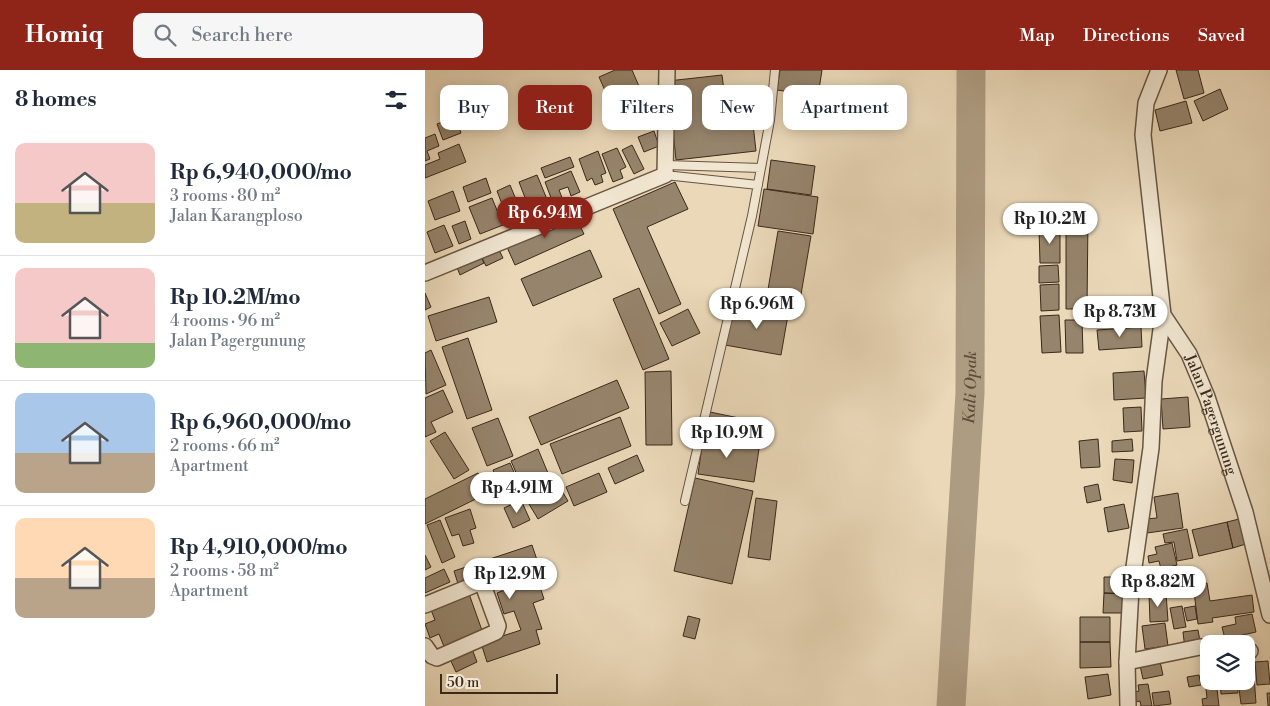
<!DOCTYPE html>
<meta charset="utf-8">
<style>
body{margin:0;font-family:"Libre Bodoni",serif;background:#f6f6f7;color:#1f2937;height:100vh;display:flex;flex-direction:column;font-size:19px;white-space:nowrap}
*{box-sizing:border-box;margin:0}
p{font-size:16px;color:#747a83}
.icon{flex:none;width:28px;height:28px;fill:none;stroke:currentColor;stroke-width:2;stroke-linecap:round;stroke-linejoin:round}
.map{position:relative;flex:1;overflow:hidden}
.side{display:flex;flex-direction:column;background:#fff;width:425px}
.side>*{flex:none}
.guide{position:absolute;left:15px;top:15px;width:475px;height:45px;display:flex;gap:10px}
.controls{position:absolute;left:775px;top:565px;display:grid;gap:10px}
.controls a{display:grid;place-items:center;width:55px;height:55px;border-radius:10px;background:#fff;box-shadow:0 2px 12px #0003;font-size:25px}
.scale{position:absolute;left:15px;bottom:12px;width:118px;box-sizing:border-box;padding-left:5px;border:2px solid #3b291a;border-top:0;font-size:14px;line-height:18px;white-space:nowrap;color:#3b291a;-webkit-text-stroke:4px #f1e6d1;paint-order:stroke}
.price{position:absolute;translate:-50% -42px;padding:0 11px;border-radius:18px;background:#fff;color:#222;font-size:16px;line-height:32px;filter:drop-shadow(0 1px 2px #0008)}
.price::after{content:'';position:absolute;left:50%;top:30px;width:15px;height:11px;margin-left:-8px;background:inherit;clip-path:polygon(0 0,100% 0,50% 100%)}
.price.selected{background:#8f2418;color:#fff}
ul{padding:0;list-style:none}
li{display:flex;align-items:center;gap:15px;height:125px;padding:0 15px}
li+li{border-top:1px solid #e0e1e3}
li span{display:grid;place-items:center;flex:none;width:140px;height:100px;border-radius:10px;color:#555}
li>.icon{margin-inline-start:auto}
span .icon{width:60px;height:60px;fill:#fffc;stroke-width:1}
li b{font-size:21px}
h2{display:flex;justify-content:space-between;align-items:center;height:60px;padding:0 15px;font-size:21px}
.tag{padding:0 18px;border-radius:10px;background:#fff;box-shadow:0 2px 12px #0003;font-size:18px;line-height:45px}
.tag.selected{background:#8f2418;color:#fff}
header{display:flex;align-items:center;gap:30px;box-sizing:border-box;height:70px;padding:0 25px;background:#8f2418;color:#fff}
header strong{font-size:24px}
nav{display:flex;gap:28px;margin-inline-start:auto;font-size:18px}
.search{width:350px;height:45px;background:#f6f6f7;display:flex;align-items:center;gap:12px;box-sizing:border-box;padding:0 18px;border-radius:10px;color:#747a83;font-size:19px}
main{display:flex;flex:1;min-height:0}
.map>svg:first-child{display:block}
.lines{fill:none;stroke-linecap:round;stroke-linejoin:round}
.river{stroke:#ae9c82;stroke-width:29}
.building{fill:#96846c;stroke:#3b291a}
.lane-casing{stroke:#675542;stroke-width:10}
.street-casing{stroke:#675542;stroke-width:18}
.lane{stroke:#f1e6d1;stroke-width:8}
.street{stroke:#f1e6d1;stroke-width:15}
.labels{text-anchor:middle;stroke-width:4.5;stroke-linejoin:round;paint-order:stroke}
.street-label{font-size:15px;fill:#3b291a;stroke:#f1e6d1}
.water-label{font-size:16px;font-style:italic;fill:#5e4c39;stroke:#f1e6d1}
</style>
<header>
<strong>Homiq</strong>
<div class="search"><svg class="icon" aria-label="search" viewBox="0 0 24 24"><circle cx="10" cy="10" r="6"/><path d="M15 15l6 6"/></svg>Search here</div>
<nav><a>Map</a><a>Directions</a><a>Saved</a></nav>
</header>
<main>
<section class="side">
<h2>8 homes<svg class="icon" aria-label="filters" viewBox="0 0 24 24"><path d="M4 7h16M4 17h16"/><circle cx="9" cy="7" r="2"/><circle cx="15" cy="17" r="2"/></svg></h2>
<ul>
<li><span style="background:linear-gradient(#f6c9c9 60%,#c2b280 0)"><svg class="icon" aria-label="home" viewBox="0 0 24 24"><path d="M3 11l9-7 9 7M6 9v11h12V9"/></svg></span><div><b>Rp 6,940,000/mo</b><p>3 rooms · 80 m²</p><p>Jalan Karangploso</p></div></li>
<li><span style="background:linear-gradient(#f6c9c9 75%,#8fb573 0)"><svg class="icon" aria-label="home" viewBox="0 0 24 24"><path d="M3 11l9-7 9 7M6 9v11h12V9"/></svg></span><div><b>Rp 10.2M/mo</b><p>4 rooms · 96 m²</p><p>Jalan Pagergunung</p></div></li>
<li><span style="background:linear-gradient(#a9c7e8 60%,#b9a48a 0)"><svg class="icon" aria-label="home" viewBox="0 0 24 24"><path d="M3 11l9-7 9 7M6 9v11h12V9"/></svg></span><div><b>Rp 6,960,000/mo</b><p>2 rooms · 66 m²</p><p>Apartment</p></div></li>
<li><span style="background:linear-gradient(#ffd9b3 60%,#b9a48a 0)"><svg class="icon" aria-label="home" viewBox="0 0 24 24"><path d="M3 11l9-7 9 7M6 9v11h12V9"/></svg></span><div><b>Rp 4,910,000/mo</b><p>2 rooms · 58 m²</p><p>Apartment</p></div></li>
</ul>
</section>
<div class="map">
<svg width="845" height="636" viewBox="0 0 845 636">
<rect width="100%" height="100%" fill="#ead8b8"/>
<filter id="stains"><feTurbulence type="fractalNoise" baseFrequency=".004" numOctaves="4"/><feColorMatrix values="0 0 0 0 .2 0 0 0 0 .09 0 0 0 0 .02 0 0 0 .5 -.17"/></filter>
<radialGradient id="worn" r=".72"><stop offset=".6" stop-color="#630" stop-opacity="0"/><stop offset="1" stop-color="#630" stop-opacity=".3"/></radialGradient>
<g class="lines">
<path class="river" id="s1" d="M526 636 545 323 546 0"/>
</g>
<path class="building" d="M190 0H207L216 21 186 34 174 7Z
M355 0H397L393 26 352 20Z
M751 0H773L779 23 759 29Z
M297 5 299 21 324 18 331 81 251 90 243 11Z
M795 19 803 39 778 51 769 31Z
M761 31 767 53 735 61 730 40Z
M30 47 36 63 18 70 12 54Z
M229 61 234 76 219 82 213 67Z
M10 64 14 76 2 81 5 89 0 91V68Z
M34 74 41 92 0 108V95L15 89 13 83Z
M207 75 219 99 209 104 197 80Z
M192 78 201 97 195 100 198 108 188 112 177 84Z
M173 81 181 103 176 105 178 112 170 115 167 108 162 111 154 89Z
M145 87 149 97 120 108 116 98Z
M346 90 390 96 386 125 342 119Z
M146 101 155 122 146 126 143 117 134 120 138 130 128 133 120 112Z
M112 105 126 139 107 146 94 112Z
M61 108 66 123 43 132 38 117Z
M250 112 263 139 222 157 256 234 234 244 188 139Z
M85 115 99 149 85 155 72 121Z
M339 119 393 127 388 164 333 156Z
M28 121 35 141 10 150 3 131Z
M67 128 78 155 55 164 44 137Z
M149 144 159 164 90 195 81 175Z
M641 147H663L662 239H641Z
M40 151 46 169 34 174 27 156Z
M19 155 28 176 10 183 2 162Z
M635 157V193H615L614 158Z
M353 161 386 166 373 242 340 237Z
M72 176 78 188 61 196 55 184Z
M165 180 177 207 108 236 96 209Z
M55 184 59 193 35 205 31 195Z
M633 195 634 212 614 213V196Z
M634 214V240L616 241 615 215Z
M214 218 244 289 218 300 188 229Z
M0 223 6 237 0 240Z
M64 227 72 252 11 271 3 246Z
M307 235 363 245 356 285 300 275Z
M263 239 275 263 247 276 235 253Z
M634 245 636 282 617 283 615 246Z
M640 250H657L658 283H641Z
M716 257 717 277 674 280 672 260Z
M43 268 67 340 42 349 17 277Z
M6 280 21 315 1 324 0 283Z
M246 301 247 375H221L220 302Z
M719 301 721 328 689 330 688 303Z
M192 310 204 338 116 375 104 347Z
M18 320 28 342 6 352 11 362 0 367V328Z
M763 327 765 357 738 359 736 329Z
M716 337 717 361 699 362 698 338Z
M285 342 314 348 310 366 281 359Z
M195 347 206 376 137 404 125 374Z
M73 348 88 386 62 396 47 358Z
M20 362 44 400 29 409 5 371Z
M279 363 308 367 307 374 334 379 329 412 273 404Z
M673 369 675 397 656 398 654 371Z
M707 369 708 381 687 382V371Z
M113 379 125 408 98 419 86 391Z
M212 385 219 401 190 414 183 398Z
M690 389 709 390 707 413 688 410Z
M85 393 94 414 77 422 68 400Z
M53 403 63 423 0 454V429Z
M174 403 182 422 149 436 141 417Z
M270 408 328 421 307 514 249 501Z
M673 414 676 430 662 433 659 417Z
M134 416 143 431 113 449 104 434Z
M753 423 758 458 722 463 720 449 732 448 729 427Z
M331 428 352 431 345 490 323 487Z
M96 430 105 450 88 458 79 438Z
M699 434 704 458 683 462 679 438Z
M45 439 51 458 45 460 49 473 38 476 34 464 27 466 20 448Z
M818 448 824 473 808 478 802 452Z
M15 450 30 487 17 493 2 455Z
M802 452 808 478 774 486 767 460Z
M762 459 768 488 752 491 749 472 740 473 738 464Z
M747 473 752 495 736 499 734 491 724 493 723 486 732 484 730 477Z
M107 475 112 490 92 497 97 513 112 508 119 529 108 533 117 559 111 560 115 574 62 592 56 573 96 560 89 541 79 544 72 523 82 519 77 503 34 517 29 501Z
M0 485 6 497 0 500Z
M19 499 25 512 0 523V508Z
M679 507H705L704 524 679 523Z
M782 513 785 531 827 525 829 542 787 548 788 552 773 554 768 514Z
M43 521 59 566 20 579 14 564 5 568 0 554 10 550 4 535Z
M679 523 704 524 703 543H678Z
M741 523 743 551 725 552 724 524Z
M757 536 761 557 749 559 745 538Z
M770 536 772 549 762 551 759 538Z
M827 544 831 562 800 569 797 557 811 554 810 547Z
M263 546 275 549 270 569 258 566Z
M655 547H685V572H655Z
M740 553 743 576 720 579 717 556Z
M773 560 776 577 760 579 758 562Z
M655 572H685L686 597 655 598Z
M47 579 52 592 31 602 25 589Z
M734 587 738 605 718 609 714 591Z
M843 591 845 614 832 615 830 592Z
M828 592 829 604 821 605V593Z
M784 601V611H791L794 636H778L777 629 782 628 779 602Z
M683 604 686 625 663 629 660 607Z
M774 605 776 615 764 617 762 607Z
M829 606 831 633 816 634 813 611H821V607Z
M795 611H812L813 623 796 624Z
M723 614 727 636H716L715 631 706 633 705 623 714 621 713 615Z
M744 621 746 634 729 636 727 623Z
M842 623H845V636H843Z"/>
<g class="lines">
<defs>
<path id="lane" d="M241 95 336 98
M240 105 333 115
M260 431 327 146 345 50 350 0"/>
<g id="street">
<path id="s2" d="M734 0 721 33 718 65 738 245 764 284 782 327 820 442 845 545"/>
<path d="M0 203 240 105 242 0"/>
<path d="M0 535 54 513 58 515 73 556 71 562 12 588 7 586 0 576"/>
<path d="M821 581H825"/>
<path d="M702 592 775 577H784"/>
<path d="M703 636 702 592 706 518 726 378 729 311 738 245"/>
</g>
</defs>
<use href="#lane" class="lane-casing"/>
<use href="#street" class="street-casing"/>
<use href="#lane" class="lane"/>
<use href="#street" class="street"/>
</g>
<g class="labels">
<g class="street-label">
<text dy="5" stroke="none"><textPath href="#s2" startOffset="360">Jalan Pagergunung</textPath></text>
</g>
<g class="water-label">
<text dy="6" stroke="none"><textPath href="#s1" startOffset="319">Kali Opak</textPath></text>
</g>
</g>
<rect width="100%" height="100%" filter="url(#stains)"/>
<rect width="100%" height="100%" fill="url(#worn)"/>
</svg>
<div class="controls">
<a><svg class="icon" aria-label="layers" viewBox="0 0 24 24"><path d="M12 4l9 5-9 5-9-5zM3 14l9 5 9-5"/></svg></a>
</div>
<div class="scale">50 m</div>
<b class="price selected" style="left:120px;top:169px">Rp 6.94M</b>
<b class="price" style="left:625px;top:175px">Rp 10.2M</b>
<b class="price" style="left:332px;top:260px">Rp 6.96M</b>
<b class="price" style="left:695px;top:268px">Rp 8.73M</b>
<b class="price" style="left:302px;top:389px">Rp 10.9M</b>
<b class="price" style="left:92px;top:444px">Rp 4.91M</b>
<b class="price" style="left:85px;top:530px">Rp 12.9M</b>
<b class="price" style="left:733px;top:538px">Rp 8.82M</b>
<div class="guide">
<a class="tag">Buy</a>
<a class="tag selected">Rent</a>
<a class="tag">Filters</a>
<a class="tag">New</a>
<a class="tag">Apartment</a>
</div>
</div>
</main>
